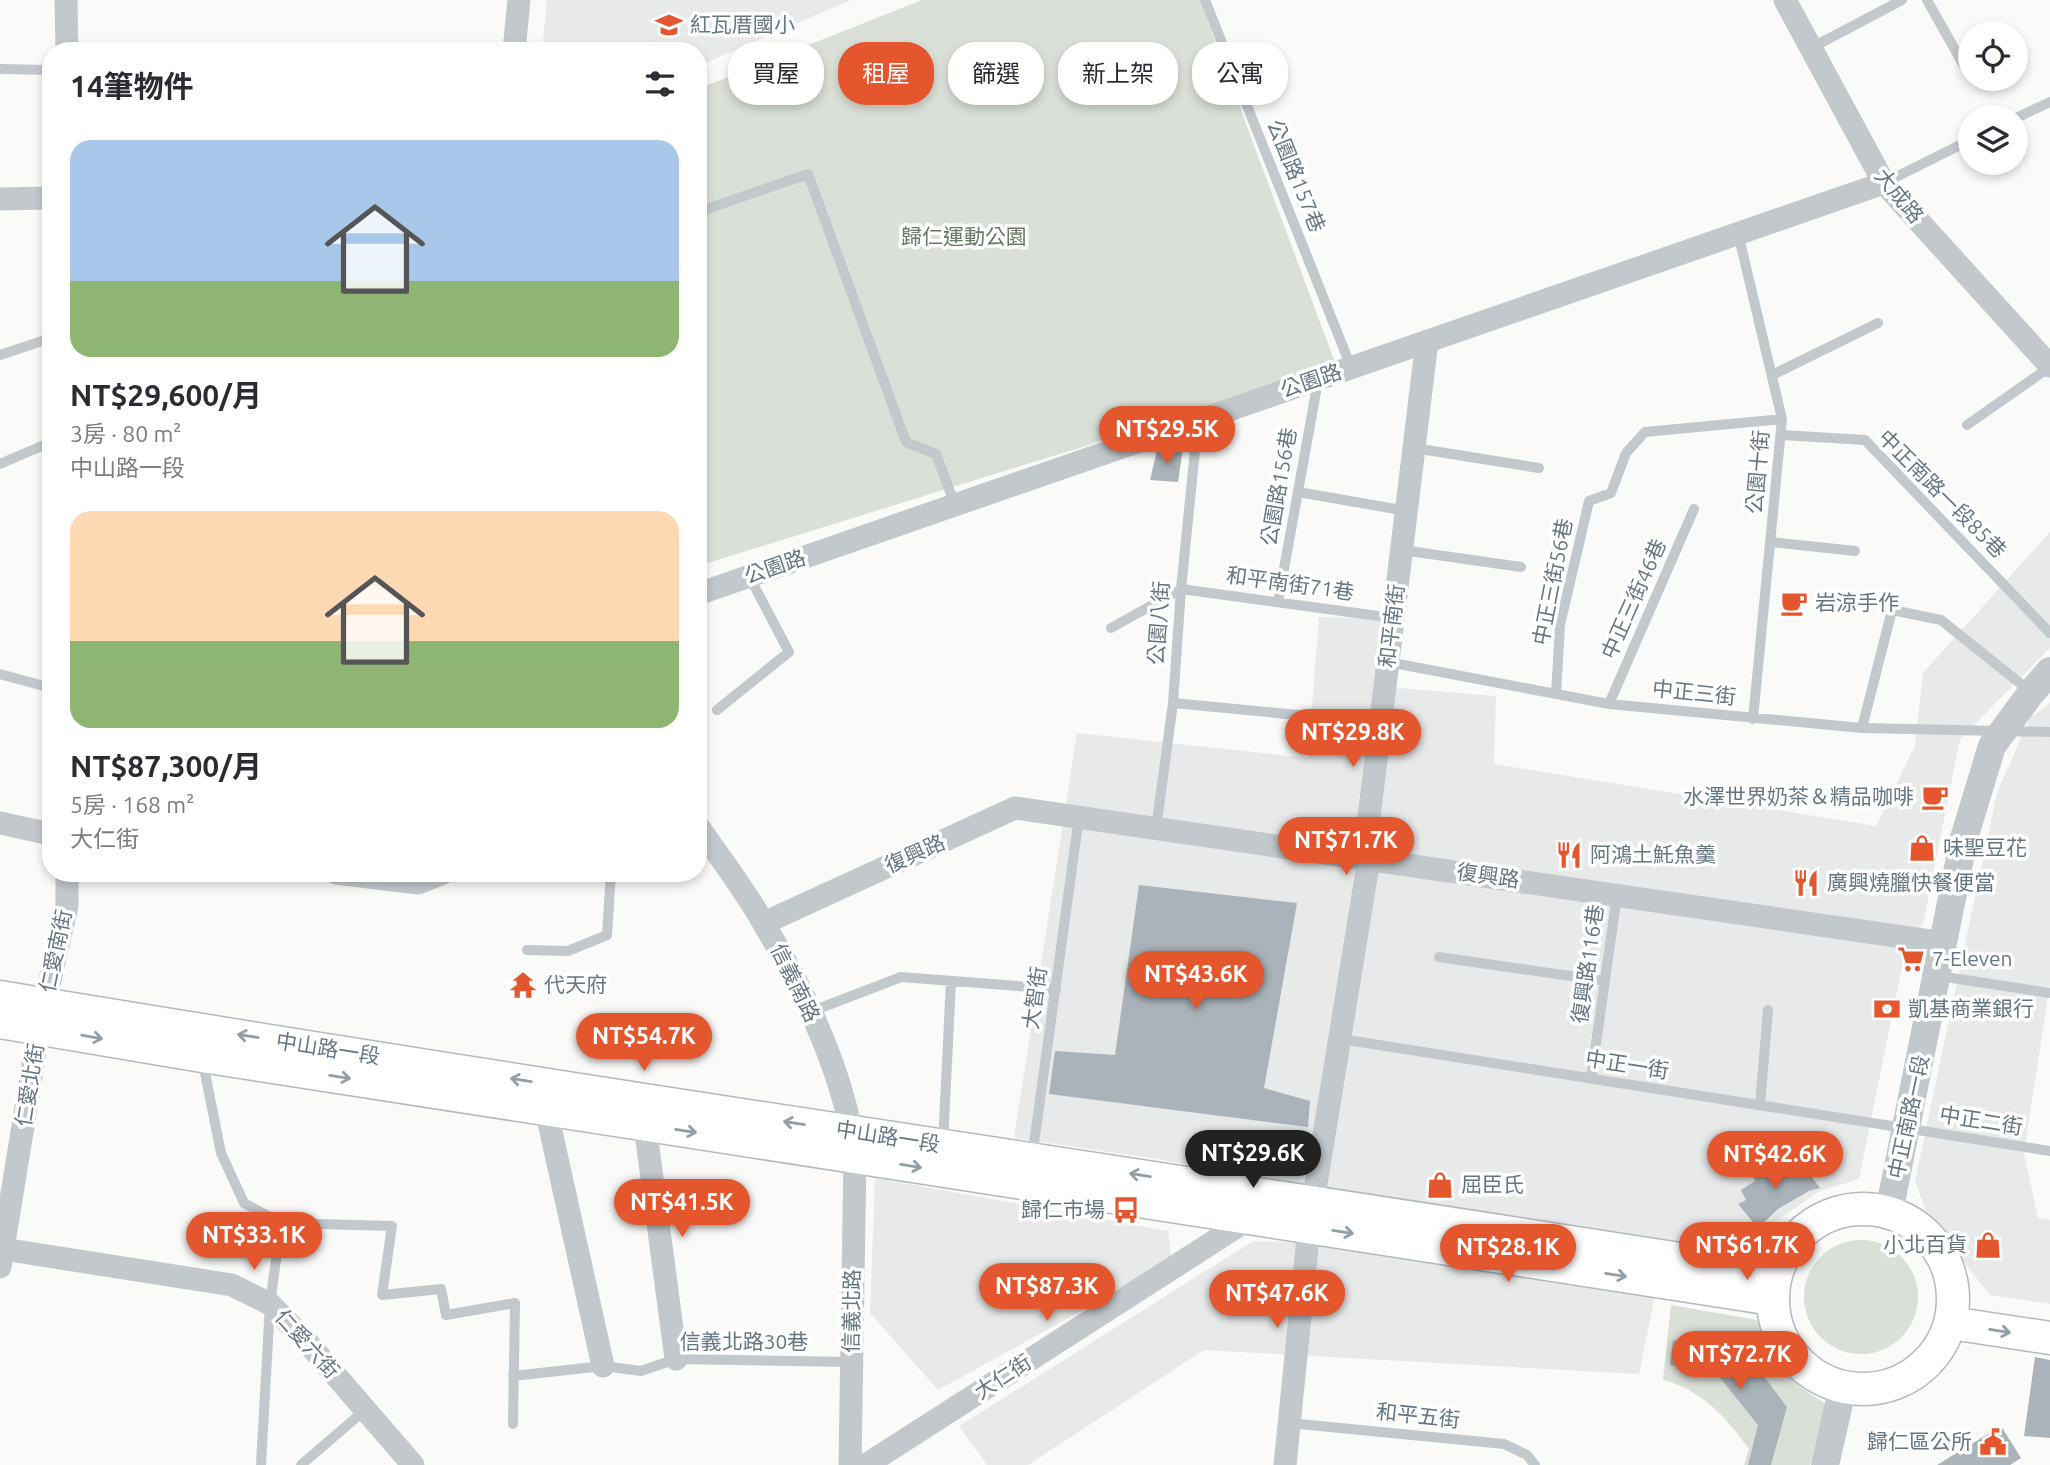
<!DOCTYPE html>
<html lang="zh-TW">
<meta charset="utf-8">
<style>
body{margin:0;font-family:Ubuntu,"Noto Sans TC",sans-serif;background:#f7f7f7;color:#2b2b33;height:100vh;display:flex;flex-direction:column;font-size:26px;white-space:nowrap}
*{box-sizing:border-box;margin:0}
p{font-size:23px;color:#7c7c81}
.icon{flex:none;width:38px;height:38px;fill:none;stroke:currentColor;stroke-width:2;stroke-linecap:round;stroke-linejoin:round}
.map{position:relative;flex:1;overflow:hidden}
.drawer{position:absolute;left:42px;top:42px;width:665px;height:840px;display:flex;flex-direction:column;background:#fff;border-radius:28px;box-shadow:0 4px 10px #0003}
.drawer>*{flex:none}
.top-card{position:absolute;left:728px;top:42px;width:665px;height:63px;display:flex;gap:14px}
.buttons{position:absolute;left:1958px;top:21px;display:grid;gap:14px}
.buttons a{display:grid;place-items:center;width:70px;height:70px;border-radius:50%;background:#fff;box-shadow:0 4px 10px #0003;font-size:35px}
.price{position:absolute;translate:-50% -60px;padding:0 16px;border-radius:24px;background:#e4572e;color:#fff;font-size:23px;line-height:46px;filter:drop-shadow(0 2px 4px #0008)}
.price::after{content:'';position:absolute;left:50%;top:42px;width:21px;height:16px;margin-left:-10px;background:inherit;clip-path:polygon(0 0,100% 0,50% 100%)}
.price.selected{background:#222;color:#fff}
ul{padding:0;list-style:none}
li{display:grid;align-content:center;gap:14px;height:371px;padding:0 28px}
li span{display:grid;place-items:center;height:217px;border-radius:21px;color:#555}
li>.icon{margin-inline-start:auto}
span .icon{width:126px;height:126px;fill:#fffc;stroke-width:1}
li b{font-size:30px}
h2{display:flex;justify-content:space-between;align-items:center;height:84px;padding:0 28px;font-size:30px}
.tag{padding:0 24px;border-radius:28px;background:#fff;box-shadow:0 4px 10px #0003;font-size:24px;line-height:63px}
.tag.selected{background:#e4572e;color:#fff}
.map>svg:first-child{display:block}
.built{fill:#e8e9e9}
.green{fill:#dadfd7}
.building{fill:#aab3b9}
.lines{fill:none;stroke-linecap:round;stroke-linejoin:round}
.secondary-casing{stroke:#b3babf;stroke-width:35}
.service{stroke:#c3c8cc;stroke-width:10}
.minor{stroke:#c3c8cc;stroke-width:23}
.tertiary{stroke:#c3c8cc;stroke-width:28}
.secondary{stroke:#fff;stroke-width:32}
.oneway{stroke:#939fa8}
.labels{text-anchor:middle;stroke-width:7;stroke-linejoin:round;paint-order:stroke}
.poi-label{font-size:21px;fill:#657683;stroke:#fff;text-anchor:start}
.street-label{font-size:21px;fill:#657683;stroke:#fff}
.park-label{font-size:21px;fill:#687a64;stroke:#fff}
</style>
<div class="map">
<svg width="2050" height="1465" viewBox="0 0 2050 1465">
<rect width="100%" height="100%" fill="#fafaf8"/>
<path class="built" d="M547 0H851L698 66V51H542Z
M2050 532V648L1960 739 1924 920 1905 952 1859 1179 1820 1191 1730 1253 1137 1156 1014 1138 1077 733 1308 758 1319 617 1384 619 1374 686 1496 696 1494 764 1876 826 1915 746 1923 673Z
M2050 703V984L2024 1153 2038 1218 2050 1220V1304L1990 1295 1928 1217 1915 1181 1997 793 2030 718Z
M875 1178 1168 1231 1172 1261 938 1390 870 1313Z
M1253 1241 1332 1244 1655 1296 1639 1374 1204 1350 1028 1465H987L959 1426Z"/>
<path class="green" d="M922 0H1200L1337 368 698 566V89Z
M1804 1297a57 57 0 1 1 114 0a57 57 0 1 1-114 0Z
M1671 1305 1757 1320C1765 1333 1768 1348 1776 1361 1788 1380 1807 1392 1826 1404L1810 1465H1744L1749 1449C1726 1417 1702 1390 1663 1380Z"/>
<path class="building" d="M1163 448 1164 455 1183 448 1178 482 1150 480 1157 450Z
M1139 885 1297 903 1264 1088 1310 1101 1308 1127 1049 1094 1055 1051 1115 1055Z
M1800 1161 1820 1188 1809 1191 1778 1209 1758 1228 1738 1204 1746 1200 1741 1190 1755 1181 1753 1177 1776 1162 1782 1171Z
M1673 1340 1747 1354 1787 1407 1771 1465H1748L1758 1425 1717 1374 1670 1365Z
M2035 1357 2050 1360V1438L2024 1436Z
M2001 1426 2021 1458 2010 1465H1937Z"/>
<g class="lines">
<defs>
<path id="secondary" d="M0 997C591 1095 1184 1181 1776 1274
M0 1022 202 1056 1772 1299
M1773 1299a90 90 0 1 1 180 0a90 90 0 1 1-180 0Z
M1951 1323 2050 1338"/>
</defs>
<use href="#secondary" class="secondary-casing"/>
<path class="service" d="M1205 0 1351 367
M1927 0 1963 64
M1811 48 1902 0
M0 69 51 70
M2016 118 2050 102
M1884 183 1970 140
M698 212 808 174 906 442 936 454 955 505
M1738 233 1782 419 1753 719
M0 355 51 338
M1772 375 1878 323
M1967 425 2050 367
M1782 435 1865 440 2050 633
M1414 448 1539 468
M0 464 51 442
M1298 492 1407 511
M1771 542 1855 551
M1402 550 1521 567
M1278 602 1318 381
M1111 628 1181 589 1393 618
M1388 662 1609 704 1862 728 2050 732
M0 674 51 688
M1556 694 1560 625 1589 501 1611 493 1626 453 1645 432 1782 419
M1173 703 1380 723
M1609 704 1694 509
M717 710 789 652 749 576
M1862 728 1892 610 1941 620 2031 692
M1156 829 1173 703 1181 589 1198 421
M527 950 568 951 607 935 611 873
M1439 957 1605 981
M1939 976 2050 993
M810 1012 901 977 1056 989
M1341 1039 2050 1151
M202 1058 221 1153 244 1203 281 1223 392 1226 382 1295 441 1289 446 1315 515 1303 513 1424
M1591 1079 1617 895
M1760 1105 1768 1010
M943 1143 951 981
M1032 1158 1079 817
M513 1376 603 1366 641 1371 676 1359 852 1362
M1289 1423 1504 1444 1527 1455 1535 1465
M261 1465 270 1304 281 1223
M301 1465 365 1410"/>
<path class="minor" d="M66 0 67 51
M1785 0 1884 183 2050 366
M514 51 519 0
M0 199 51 198
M698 594 1884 183
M0 823 51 834
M698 826C720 858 745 890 764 924 805 992 846 1078 855 1157L850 1465
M336 873 418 883 443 873
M764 923 1015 808 1944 943
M546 1109 603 1366
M645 1125 676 1359
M3 1249 232 1285 270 1304 306 1341 413 1465
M0 1267 39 1028 67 906V873
M866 1465 1255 1215
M1285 1465 1309 1227 1369 859 1367 834 1427 341"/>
<path class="tertiary" d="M1889 1212 1964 838 1992 746 2031 693 2050 671
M1825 1465 1843 1386"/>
<use href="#secondary" class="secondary"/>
</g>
<defs><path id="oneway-shaft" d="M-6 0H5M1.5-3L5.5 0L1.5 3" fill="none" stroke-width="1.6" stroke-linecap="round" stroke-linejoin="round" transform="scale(1.75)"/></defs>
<g class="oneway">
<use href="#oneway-shaft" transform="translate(248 1036) rotate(-171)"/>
<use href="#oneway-shaft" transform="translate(92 1037) rotate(10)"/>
<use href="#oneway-shaft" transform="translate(340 1077) rotate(9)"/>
<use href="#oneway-shaft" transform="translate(521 1080) rotate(-171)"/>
<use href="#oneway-shaft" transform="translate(794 1123) rotate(-171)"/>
<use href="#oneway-shaft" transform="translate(686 1131) rotate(9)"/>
<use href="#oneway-shaft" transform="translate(911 1166) rotate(9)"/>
<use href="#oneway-shaft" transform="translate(1140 1175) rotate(-171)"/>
<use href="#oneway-shaft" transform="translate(1343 1232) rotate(9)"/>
<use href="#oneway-shaft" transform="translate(1616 1275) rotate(9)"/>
<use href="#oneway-shaft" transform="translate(2000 1331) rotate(9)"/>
</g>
<defs>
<symbol id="school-bare" viewBox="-9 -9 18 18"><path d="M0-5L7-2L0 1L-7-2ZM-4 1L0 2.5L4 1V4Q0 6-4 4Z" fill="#e4572e" stroke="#fff" stroke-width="2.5" paint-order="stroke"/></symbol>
<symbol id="cafe-bare" viewBox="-9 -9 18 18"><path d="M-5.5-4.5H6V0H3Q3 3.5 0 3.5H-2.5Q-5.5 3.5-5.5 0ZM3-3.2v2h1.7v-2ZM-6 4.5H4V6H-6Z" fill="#e4572e" stroke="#fff" stroke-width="2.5" paint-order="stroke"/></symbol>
<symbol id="shop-bare" viewBox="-9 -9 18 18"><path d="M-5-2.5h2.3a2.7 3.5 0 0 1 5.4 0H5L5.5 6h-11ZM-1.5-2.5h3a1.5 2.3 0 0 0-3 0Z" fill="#e4572e" stroke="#fff" stroke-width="2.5" paint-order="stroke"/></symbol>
<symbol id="restaurant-bare" viewBox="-9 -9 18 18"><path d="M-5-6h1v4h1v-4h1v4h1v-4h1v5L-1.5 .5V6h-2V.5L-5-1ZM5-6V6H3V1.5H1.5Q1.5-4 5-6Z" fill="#e4572e" stroke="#fff" stroke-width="2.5" paint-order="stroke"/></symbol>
<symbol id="supermarket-bare" viewBox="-9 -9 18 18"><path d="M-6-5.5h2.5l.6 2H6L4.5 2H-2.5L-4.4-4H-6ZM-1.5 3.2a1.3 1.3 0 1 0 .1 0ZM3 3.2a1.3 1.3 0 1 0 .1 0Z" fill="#e4572e" stroke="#fff" stroke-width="2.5" paint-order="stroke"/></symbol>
<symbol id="temple-bare" viewBox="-9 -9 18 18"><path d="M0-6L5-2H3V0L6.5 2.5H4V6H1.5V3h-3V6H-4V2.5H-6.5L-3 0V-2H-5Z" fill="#e4572e" stroke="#fff" stroke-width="2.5" paint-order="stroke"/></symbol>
<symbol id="bank-bare" viewBox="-9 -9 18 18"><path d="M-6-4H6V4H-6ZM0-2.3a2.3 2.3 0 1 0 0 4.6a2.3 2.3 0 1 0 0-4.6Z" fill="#e4572e" stroke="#fff" stroke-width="2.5" paint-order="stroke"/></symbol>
<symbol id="bus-bare" viewBox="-9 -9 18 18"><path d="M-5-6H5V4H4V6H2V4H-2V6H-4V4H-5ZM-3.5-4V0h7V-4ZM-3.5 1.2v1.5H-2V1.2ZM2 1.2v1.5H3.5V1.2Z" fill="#e4572e" stroke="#fff" stroke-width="2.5" paint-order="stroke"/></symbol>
<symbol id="civic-bare" viewBox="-9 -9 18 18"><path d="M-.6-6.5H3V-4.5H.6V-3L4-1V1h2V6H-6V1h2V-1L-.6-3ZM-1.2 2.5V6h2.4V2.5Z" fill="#e4572e" stroke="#fff" stroke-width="2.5" paint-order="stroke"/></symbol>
</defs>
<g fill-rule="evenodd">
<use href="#school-bare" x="650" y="6" width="38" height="38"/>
<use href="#cafe-bare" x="1775" y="584" width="38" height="38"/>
<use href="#cafe-bare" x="1916" y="778" width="38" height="38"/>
<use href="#shop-bare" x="1903" y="829" width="38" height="38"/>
<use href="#restaurant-bare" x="1550" y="836" width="38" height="38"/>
<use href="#restaurant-bare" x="1787" y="864" width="38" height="38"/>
<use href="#supermarket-bare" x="1892" y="940" width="38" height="38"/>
<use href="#temple-bare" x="504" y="966" width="38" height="38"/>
<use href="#bank-bare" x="1868" y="990" width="38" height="38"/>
<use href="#shop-bare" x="1421" y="1166" width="38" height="38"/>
<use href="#bus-bare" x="1107" y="1191" width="38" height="38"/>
<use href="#shop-bare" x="1969" y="1226" width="38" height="38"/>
<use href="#civic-bare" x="1974" y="1423" width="38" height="38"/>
</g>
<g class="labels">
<g class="poi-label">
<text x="690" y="32">紅瓦厝國小</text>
<text x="1815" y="610">岩涼手作</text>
<text x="1914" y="804" text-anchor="end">水澤世界奶茶＆精品咖啡</text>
<text x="1943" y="855">味聖豆花</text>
<text x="1590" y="862">阿鴻土魠魚羹</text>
<text x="1827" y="890">廣興燒臘快餐便當</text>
<text x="1932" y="966">7-Eleven</text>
<text x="544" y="992">代天府</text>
<text x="1908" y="1016">凱基商業銀行</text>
<text x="1461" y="1192">屈臣氏</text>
<text x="1105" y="1217" text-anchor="end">歸仁市場</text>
<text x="1967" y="1252" text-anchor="end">小北百貨</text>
<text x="1972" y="1449" text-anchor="end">歸仁區公所</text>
</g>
<g class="street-label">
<text transform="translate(1296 176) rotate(68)" y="7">公園路157巷</text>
<text transform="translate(1899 196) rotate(51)" y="7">大成路</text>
<text transform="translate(1311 381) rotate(-19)" y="7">公園路</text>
<text transform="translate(1758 472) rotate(-85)" y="7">公園十街</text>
<text transform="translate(1279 487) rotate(-80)" y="7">公園路156巷</text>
<text transform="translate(1942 494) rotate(45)" y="7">中正南路一段85巷</text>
<text transform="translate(775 567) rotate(-19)" y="7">公園路</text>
<text transform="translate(1553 582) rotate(-79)" y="7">中正三街56巷</text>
<text transform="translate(1290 584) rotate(8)" y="7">和平南街71巷</text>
<text transform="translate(1634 599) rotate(-66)" y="7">中正三街46巷</text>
<text transform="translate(1159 623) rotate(-86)" y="7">公園八街</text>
<text transform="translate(1392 626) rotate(-83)" y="7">和平南街</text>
<text transform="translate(1694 693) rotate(6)" y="7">中正三街</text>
<text transform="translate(915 854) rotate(-24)" y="7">復興路</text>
<text transform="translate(1488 876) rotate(8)" y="7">復興路</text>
<text transform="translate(56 951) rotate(-78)" y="7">仁愛南街</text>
<text transform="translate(1588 964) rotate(-82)" y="7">復興路116巷</text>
<text transform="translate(795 983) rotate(64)" y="7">信義南路</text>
<text transform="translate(1035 998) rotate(-82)" y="7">大智街</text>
<text transform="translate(328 1049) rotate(9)" y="7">中山路一段</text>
<text transform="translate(1627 1065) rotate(9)" y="7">中正一街</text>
<text transform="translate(30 1085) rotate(-81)" y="7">仁愛北街</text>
<text transform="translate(1909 1117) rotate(-78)" y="7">中正南路一段</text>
<text transform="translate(1981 1121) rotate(9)" y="7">中正二街</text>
<text transform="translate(888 1137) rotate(9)" y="7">中山路一段</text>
<text transform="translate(852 1311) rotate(-89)" y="7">信義北路</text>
<text x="744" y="1349">信義北路30巷</text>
<text transform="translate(307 1344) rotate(48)" y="7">仁愛六街</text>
<text transform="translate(1003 1377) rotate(-33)" y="7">大仁街</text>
<text transform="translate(1418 1416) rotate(6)" y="7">和平五街</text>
</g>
<g class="park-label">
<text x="964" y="244">歸仁運動公園</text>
</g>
</g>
</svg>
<div class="buttons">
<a><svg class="icon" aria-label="locate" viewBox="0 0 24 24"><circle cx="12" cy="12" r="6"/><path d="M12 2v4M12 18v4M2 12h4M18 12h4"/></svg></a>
<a><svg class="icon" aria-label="layers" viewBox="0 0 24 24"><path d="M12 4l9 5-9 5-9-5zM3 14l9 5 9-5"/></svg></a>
</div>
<b class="price" style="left:1167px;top:466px">NT$29.5K</b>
<b class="price" style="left:1353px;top:769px">NT$29.8K</b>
<b class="price" style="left:1346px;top:877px">NT$71.7K</b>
<b class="price" style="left:1196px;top:1011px">NT$43.6K</b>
<b class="price" style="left:644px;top:1073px">NT$54.7K</b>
<b class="price selected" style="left:1253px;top:1190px">NT$29.6K</b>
<b class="price" style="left:1775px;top:1191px">NT$42.6K</b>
<b class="price" style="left:682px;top:1239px">NT$41.5K</b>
<b class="price" style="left:254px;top:1272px">NT$33.1K</b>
<b class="price" style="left:1747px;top:1282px">NT$61.7K</b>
<b class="price" style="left:1508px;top:1284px">NT$28.1K</b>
<b class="price" style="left:1047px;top:1323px">NT$87.3K</b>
<b class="price" style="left:1277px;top:1330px">NT$47.6K</b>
<b class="price" style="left:1740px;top:1391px">NT$72.7K</b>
<div class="top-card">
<a class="tag">買屋</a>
<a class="tag selected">租屋</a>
<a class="tag">篩選</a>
<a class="tag">新上架</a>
<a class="tag">公寓</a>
</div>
<section class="drawer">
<h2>14筆物件<svg class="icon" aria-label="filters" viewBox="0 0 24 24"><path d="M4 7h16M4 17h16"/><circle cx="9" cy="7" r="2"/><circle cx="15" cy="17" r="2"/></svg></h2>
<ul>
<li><span style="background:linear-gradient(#a9c7e8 65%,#8fb573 0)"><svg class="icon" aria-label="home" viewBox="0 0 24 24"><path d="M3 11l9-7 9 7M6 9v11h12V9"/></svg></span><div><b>NT$29,600/月</b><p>3房 · 80 m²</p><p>中山路一段</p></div></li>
<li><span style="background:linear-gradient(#ffd9b3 60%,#8fb573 0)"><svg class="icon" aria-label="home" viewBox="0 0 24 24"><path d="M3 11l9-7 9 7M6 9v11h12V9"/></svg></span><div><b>NT$87,300/月</b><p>5房 · 168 m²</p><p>大仁街</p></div></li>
</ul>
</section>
</div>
